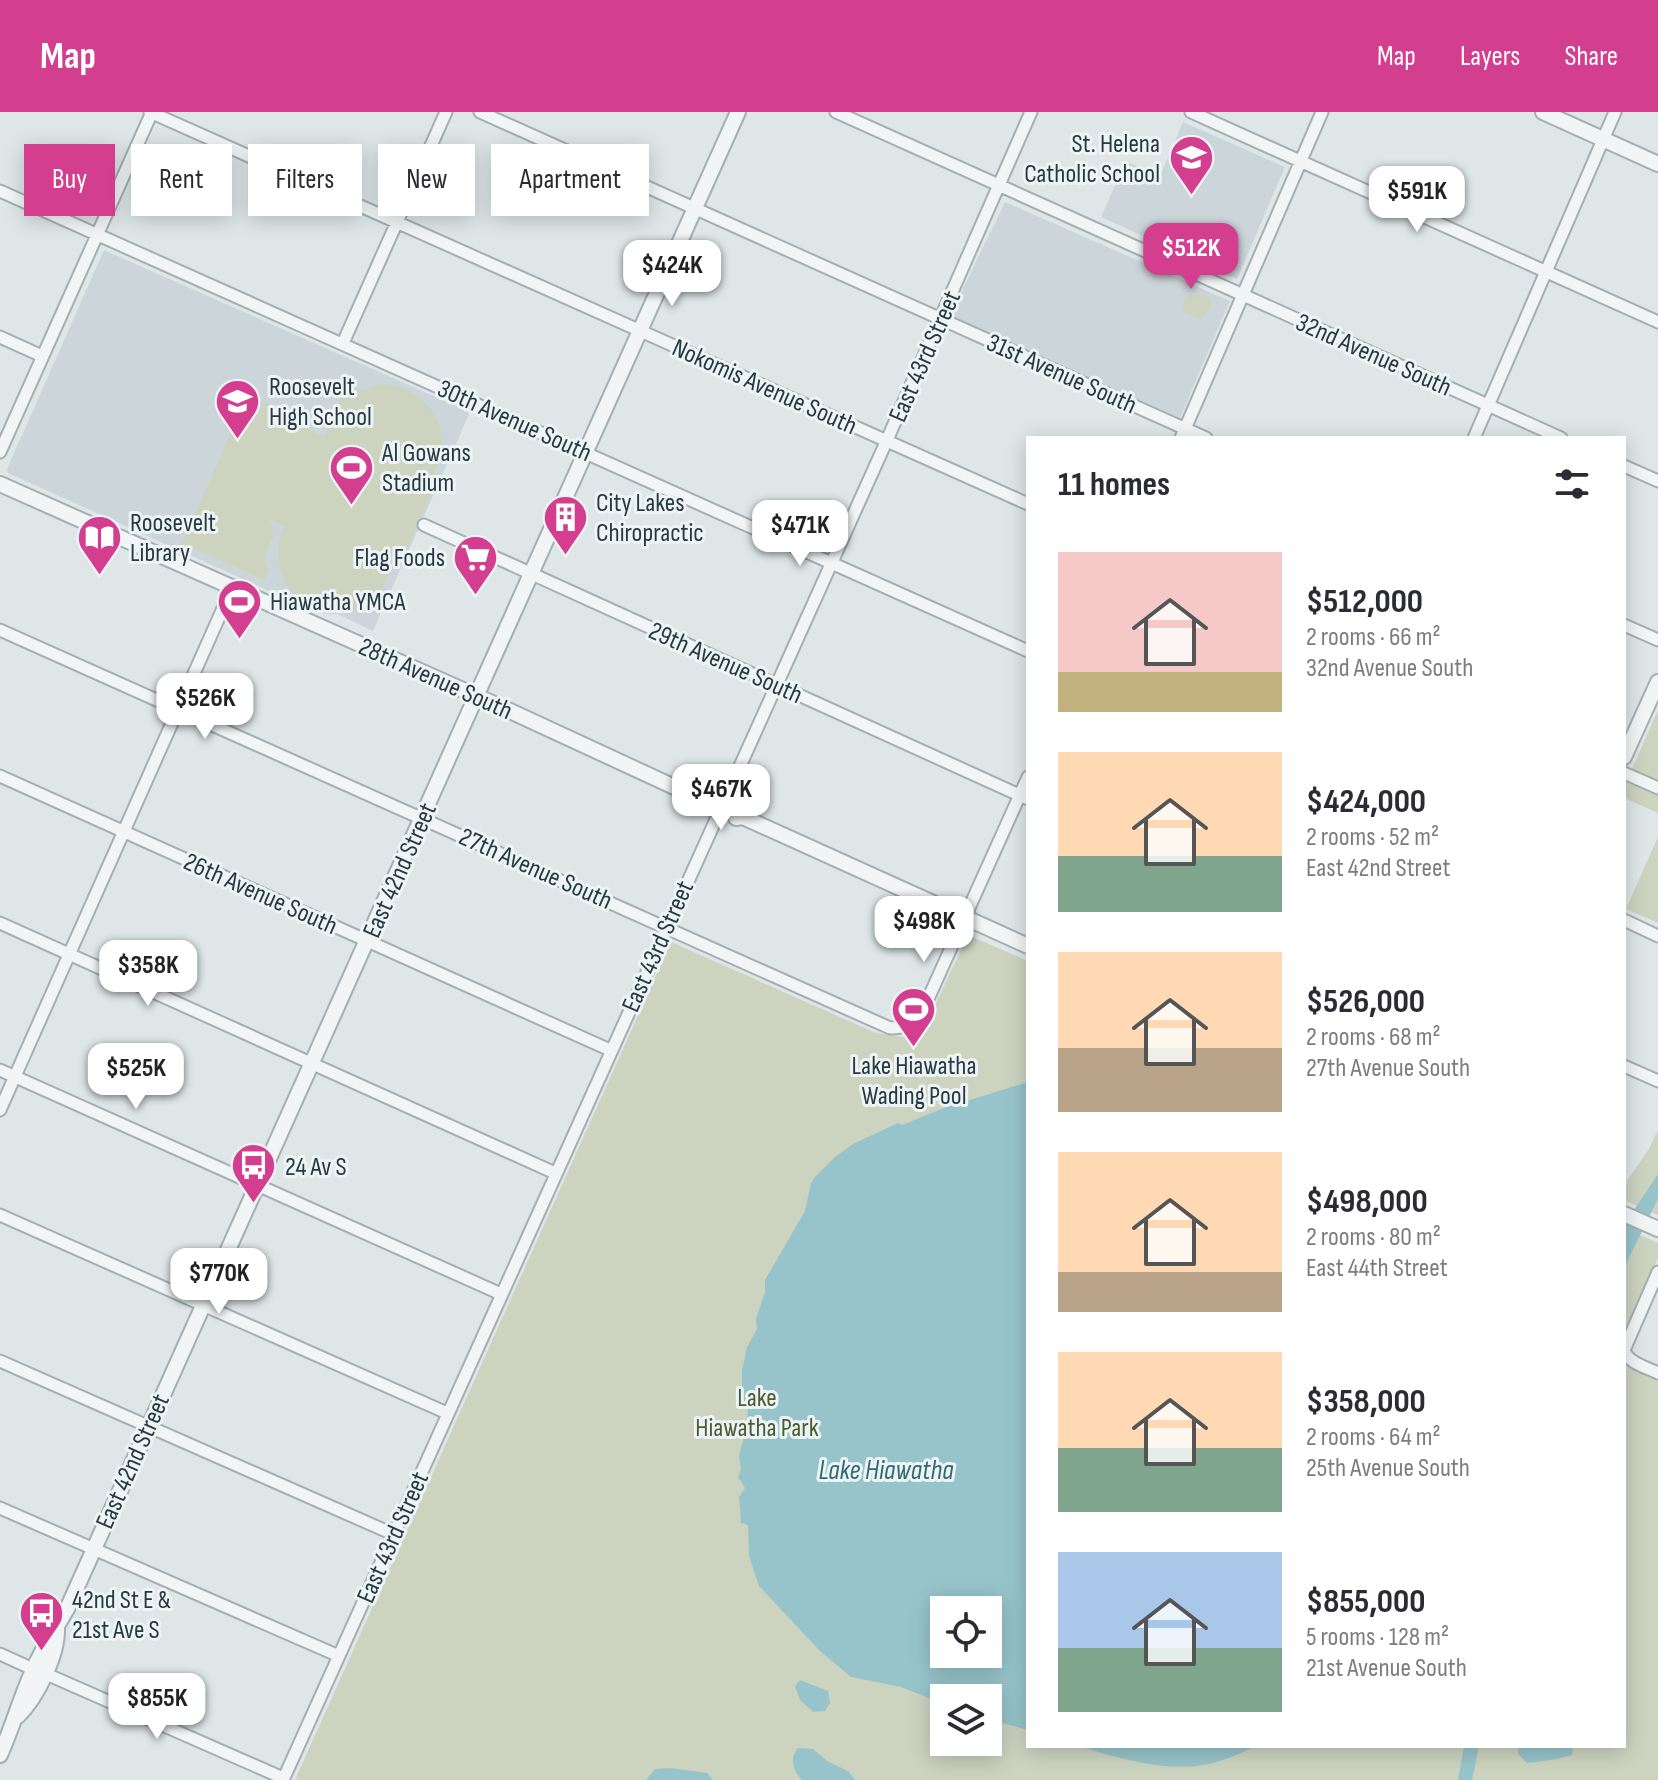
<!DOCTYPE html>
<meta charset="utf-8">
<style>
body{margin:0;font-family:"Sofia Sans Condensed",sans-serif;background:#f2f2f3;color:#2b2b33;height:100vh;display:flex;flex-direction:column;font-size:30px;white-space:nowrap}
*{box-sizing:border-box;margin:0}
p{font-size:26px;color:#7c7c81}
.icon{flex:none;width:44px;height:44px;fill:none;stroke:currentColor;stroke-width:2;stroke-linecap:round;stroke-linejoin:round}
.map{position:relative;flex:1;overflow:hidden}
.details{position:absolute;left:1026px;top:324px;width:600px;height:1312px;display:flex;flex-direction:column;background:#fff;border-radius:0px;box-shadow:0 4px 20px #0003}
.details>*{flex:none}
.banner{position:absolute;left:24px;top:32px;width:760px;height:72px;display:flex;gap:16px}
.tools{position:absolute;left:930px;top:1484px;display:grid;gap:16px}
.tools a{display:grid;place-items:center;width:72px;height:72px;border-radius:0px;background:#fff;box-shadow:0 4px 20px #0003;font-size:40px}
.price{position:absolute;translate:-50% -68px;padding:0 18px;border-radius:16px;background:#fff;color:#222;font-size:26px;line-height:52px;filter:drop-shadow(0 2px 4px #0008)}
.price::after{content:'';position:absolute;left:50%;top:48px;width:24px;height:18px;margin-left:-12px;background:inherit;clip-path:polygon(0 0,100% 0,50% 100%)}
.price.active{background:#d33e8e;color:#fff}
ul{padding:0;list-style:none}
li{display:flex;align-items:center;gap:24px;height:200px;padding:0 32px}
li span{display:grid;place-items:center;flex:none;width:224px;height:160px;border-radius:0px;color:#555}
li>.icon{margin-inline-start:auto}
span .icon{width:96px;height:96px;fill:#fffc;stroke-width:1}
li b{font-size:34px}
h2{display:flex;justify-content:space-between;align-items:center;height:96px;padding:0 32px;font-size:34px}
.pill{padding:0 28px;border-radius:0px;background:#fff;box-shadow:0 4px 20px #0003;font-size:28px;line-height:72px}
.pill.active{background:#d33e8e;color:#fff}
header{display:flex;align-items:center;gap:48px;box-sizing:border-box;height:112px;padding:0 40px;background:#d33e8e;color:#fff}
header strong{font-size:38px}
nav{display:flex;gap:44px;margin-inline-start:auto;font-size:28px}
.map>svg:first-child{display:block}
.built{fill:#ccd6da}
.green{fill:#ccd3bf;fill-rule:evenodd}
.water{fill:#97c4ca;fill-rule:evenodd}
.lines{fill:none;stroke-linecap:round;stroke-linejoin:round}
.minor-casing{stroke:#a3afb2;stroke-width:15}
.tertiary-casing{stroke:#a3afb2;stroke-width:18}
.minor{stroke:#f1f5f6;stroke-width:11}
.tertiary{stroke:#f1f5f6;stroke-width:14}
.labels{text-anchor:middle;stroke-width:6;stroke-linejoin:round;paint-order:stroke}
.poi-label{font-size:26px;fill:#273a40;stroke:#eef4f6;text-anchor:start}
.street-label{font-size:26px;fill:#273a40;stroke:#eef4f6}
.park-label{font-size:26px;fill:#4b5c33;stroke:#eef4f6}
.water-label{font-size:28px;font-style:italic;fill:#2f6a75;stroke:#eef4f6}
</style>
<header>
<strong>Map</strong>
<nav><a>Map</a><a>Layers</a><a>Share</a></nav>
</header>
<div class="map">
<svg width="1658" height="1668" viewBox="0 0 1658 1668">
<rect width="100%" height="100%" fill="#dee6e8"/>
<path class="built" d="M1183 10 1285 55 1237 167 1101 105 1126 49 1160 64Z
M1005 90 1230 189 1180 306 950 203Z
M104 138 470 300 373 519 337 502H325L309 497 8 361 7 357Z"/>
<path class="green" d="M1197 183 1210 185 1212 194 1202 207 1181 199 1185 186Z
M380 273C418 272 448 304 441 343 439 354 432 366 427 378L431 380 400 453 394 451C389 462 384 475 375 484 332 528 256 479 284 415L271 408 298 343 270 408 274 422 264 445 268 458 264 468 182 431 248 283 308 310 310 318 324 324 345 276 356 280Z
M1658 598V701L1624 686V675Z
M1658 725V811L1626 797Z
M968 823 1028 849V1634H1624V1253L1658 1269V1668H295L671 830 876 921 904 925 919 918 927 910ZM944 1498H988V1542H944ZM944 1586H988V1630H944Z
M1658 1018V1103L1624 1088V1073L1649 1037Z
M1624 1116 1658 1131V1146L1624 1223Z"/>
<path class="water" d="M1028 970V1618L988 1607V1586H944V1592L901 1575 851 1565 820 1539 759 1474 749 1444 748 1413 741 1411 739 1385 745 1376 738 1365 741 1357 739 1344 747 1313 748 1297 742 1284V1258L747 1235 757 1217 756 1207 765 1180V1168L805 1099 811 1071 815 1065 835 1045 853 1032 898 1011 902 1013 944 996ZM944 1498H988V1542H944Z
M1658 1062V1087L1624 1156V1113Z
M800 1568 828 1579 830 1591 825 1599 813 1600 800 1588 795 1574Z
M1079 1634H1257C1241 1641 1222 1650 1204 1653 1163 1660 1118 1646 1079 1634Z
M1464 1634H1479L1472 1668H1458Z
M1518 1634H1573L1572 1643 1557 1647 1527 1651 1518 1642Z
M798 1636 813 1637 827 1649 848 1659 855 1668H802C793 1658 789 1646 798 1636Z
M670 1656 707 1661 713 1668H646L655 1657Z"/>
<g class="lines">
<defs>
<path id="minor" d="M150 0 1028 392
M480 0 1206 326
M836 0 1561 326
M1191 0 1658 210
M0 79 1028 539
M0 225 42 244
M343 231 446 0
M1181 326 1322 0
M1474 326 1615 0
M0 340 152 0
M1624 354 1658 369
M424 413 1028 687
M1624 513 1658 528
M0 518 890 916C907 916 915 910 924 896L1028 665
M1624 661 1658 676
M0 664 610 938
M1624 808 1658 824
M0 811 555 1061
M1624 954 1658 969
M0 958 501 1182
M0 998 232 476
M0 1103 447 1301
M1658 1160 1624 1238C1628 1251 1646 1255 1658 1261
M0 1249 393 1422
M0 1396 339 1544
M0 1542 33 1557
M44 1561 283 1666
M283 1668 887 328 1031 0"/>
<path id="tertiary" d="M1543 0 1658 52
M0 372 510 599 696 685C711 703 729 687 743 705
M1624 645 1658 570
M736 706 743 705 1028 834
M1624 1102 1658 1117
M18 1604C37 1585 58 1543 57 1516
M0 1643C13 1614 21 1584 34 1556 44 1534 56 1516 68 1495L738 0"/>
</defs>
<use href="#minor" class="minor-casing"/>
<use href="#tertiary" class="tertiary-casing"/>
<use href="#minor" class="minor"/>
<use href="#tertiary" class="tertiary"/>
</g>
<defs>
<symbol id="school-pin" viewBox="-11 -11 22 30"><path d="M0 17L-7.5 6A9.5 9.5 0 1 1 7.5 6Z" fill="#d33e8e" stroke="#eef4f6"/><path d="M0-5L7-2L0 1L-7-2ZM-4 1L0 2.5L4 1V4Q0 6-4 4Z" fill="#fff"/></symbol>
<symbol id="stadium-pin" viewBox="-11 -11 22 30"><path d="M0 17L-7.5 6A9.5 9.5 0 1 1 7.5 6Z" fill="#d33e8e" stroke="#eef4f6"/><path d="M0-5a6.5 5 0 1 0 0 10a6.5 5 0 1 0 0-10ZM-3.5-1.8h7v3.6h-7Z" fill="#fff"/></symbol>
<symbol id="building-pin" viewBox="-11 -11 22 30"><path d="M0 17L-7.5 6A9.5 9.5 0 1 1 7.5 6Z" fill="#d33e8e" stroke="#eef4f6"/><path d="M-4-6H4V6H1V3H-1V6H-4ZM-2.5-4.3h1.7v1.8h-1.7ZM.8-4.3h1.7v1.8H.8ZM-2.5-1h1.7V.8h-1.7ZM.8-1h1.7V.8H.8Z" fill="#fff"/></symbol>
<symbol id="library-pin" viewBox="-11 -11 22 30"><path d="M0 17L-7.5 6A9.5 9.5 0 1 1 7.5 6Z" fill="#d33e8e" stroke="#eef4f6"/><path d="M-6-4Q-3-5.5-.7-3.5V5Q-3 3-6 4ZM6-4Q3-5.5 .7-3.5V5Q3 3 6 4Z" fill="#fff"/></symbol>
<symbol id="supermarket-pin" viewBox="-11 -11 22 30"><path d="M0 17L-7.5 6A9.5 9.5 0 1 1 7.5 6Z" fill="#d33e8e" stroke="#eef4f6"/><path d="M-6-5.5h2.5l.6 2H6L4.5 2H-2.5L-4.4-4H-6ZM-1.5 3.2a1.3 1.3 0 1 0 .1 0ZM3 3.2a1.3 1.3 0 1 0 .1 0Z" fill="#fff"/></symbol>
<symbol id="bus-pin" viewBox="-11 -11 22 30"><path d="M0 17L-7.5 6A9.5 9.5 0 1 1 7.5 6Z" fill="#d33e8e" stroke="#eef4f6"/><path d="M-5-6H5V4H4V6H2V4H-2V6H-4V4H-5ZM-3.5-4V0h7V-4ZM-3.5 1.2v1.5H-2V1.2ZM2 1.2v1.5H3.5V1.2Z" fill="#fff"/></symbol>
</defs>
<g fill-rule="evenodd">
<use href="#school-pin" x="1166" y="20" width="51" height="69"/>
<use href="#school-pin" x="212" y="264" width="51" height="69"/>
<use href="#stadium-pin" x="326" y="330" width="51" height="69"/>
<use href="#building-pin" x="540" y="380" width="51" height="69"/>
<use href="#library-pin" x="74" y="400" width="51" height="69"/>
<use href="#supermarket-pin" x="450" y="420" width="51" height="69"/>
<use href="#stadium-pin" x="214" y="464" width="51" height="69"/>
<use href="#stadium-pin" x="888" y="872" width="51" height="69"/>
<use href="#bus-pin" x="228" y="1028" width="51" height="69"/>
<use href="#bus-pin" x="16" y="1476" width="51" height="69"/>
</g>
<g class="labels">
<g class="poi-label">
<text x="1160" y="40" text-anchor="end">St. Helena<tspan x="1160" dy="30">Catholic School</tspan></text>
<text x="269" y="283">Roosevelt<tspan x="269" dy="30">High School</tspan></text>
<text x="382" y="349">Al Gowans<tspan x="382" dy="30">Stadium</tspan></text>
<text x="596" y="399">City Lakes<tspan x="596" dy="30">Chiropractic</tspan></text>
<text x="130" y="419">Roosevelt<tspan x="130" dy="30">Library</tspan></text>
<text x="445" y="454" text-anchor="end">Flag Foods</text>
<text x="270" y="498">Hiawatha YMCA</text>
<text x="914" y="962" text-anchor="middle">Lake Hiawatha<tspan x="914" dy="30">Wading Pool</tspan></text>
<text x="285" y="1063">24 Av S</text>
<text x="72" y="1496">42nd St E &amp;<tspan x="72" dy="30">21st Ave S</tspan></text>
</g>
<g class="street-label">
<text transform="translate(1374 242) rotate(24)" y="9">32nd Avenue South</text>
<text transform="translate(924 244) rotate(-66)" y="9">East 43rd Street</text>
<text transform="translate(1062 261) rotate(24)" y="9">31st Avenue South</text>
<text transform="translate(765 274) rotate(24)" y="9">Nokomis Avenue South</text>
<text transform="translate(515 308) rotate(24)" y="9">30th Avenue South</text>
<text transform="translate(726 550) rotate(24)" y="9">29th Avenue South</text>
<text transform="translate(436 566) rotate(24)" y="9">28th Avenue South</text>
<text transform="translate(536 756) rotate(24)" y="9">27th Avenue South</text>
<text transform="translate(399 758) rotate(-66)" y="9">East 42nd Street</text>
<text transform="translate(261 781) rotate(24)" y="9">26th Avenue South</text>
<text transform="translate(657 834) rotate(-66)" y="9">East 43rd Street</text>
<text transform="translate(132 1349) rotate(-66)" y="9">East 42nd Street</text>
<text transform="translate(392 1425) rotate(-66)" y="9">East 43rd Street</text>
</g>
<g class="park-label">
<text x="757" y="1294">Lake<tspan x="757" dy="30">Hiawatha Park</tspan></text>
</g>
<g class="water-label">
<text x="886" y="1367">Lake Hiawatha</text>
</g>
</g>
</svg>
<div class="tools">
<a><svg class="icon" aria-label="locate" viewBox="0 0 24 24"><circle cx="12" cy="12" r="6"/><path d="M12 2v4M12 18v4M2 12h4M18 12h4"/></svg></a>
<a><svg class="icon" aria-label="layers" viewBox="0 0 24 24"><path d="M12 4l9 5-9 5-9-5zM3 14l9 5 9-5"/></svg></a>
</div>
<b class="price" style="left:1417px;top:122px">$591K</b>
<b class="price active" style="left:1191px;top:179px">$512K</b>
<b class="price" style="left:672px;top:196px">$424K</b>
<b class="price" style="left:800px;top:456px">$471K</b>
<b class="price" style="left:205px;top:629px">$526K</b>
<b class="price" style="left:721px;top:720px">$467K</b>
<b class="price" style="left:924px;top:852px">$498K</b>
<b class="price" style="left:148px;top:896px">$358K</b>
<b class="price" style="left:136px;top:999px">$525K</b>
<b class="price" style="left:219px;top:1204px">$770K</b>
<b class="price" style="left:157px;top:1629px">$855K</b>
<div class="banner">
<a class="pill active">Buy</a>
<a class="pill">Rent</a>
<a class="pill">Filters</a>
<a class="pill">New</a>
<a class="pill">Apartment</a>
</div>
<section class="details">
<h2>11 homes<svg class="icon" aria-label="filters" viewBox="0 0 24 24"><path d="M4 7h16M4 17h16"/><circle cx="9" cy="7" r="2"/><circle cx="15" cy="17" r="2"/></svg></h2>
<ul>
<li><span style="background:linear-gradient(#f6c9c9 75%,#c2b280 0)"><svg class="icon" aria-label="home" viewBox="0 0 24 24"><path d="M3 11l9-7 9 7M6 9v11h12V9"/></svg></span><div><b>$512,000</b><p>2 rooms · 66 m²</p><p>32nd Avenue South</p></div></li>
<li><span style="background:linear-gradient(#ffd9b3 65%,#7fa58c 0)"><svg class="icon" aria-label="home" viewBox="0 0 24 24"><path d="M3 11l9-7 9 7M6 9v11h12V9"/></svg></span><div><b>$424,000</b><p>2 rooms · 52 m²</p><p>East 42nd Street</p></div></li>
<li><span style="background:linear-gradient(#ffd9b3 60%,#b9a48a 0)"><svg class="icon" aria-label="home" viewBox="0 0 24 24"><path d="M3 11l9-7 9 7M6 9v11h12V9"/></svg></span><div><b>$526,000</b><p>2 rooms · 68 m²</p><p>27th Avenue South</p></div></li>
<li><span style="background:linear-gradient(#ffd9b3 75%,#b9a48a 0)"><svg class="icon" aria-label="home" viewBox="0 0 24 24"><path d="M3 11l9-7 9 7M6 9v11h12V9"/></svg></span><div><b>$498,000</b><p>2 rooms · 80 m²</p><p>East 44th Street</p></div></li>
<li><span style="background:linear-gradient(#ffd9b3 60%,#7fa58c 0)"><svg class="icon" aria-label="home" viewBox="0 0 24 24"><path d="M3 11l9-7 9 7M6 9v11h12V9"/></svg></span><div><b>$358,000</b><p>2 rooms · 64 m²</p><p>25th Avenue South</p></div></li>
<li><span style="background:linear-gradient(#a9c7e8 60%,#7fa58c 0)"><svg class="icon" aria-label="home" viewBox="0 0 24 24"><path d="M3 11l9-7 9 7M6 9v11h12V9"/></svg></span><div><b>$855,000</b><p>5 rooms · 128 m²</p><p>21st Avenue South</p></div></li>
</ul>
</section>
</div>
